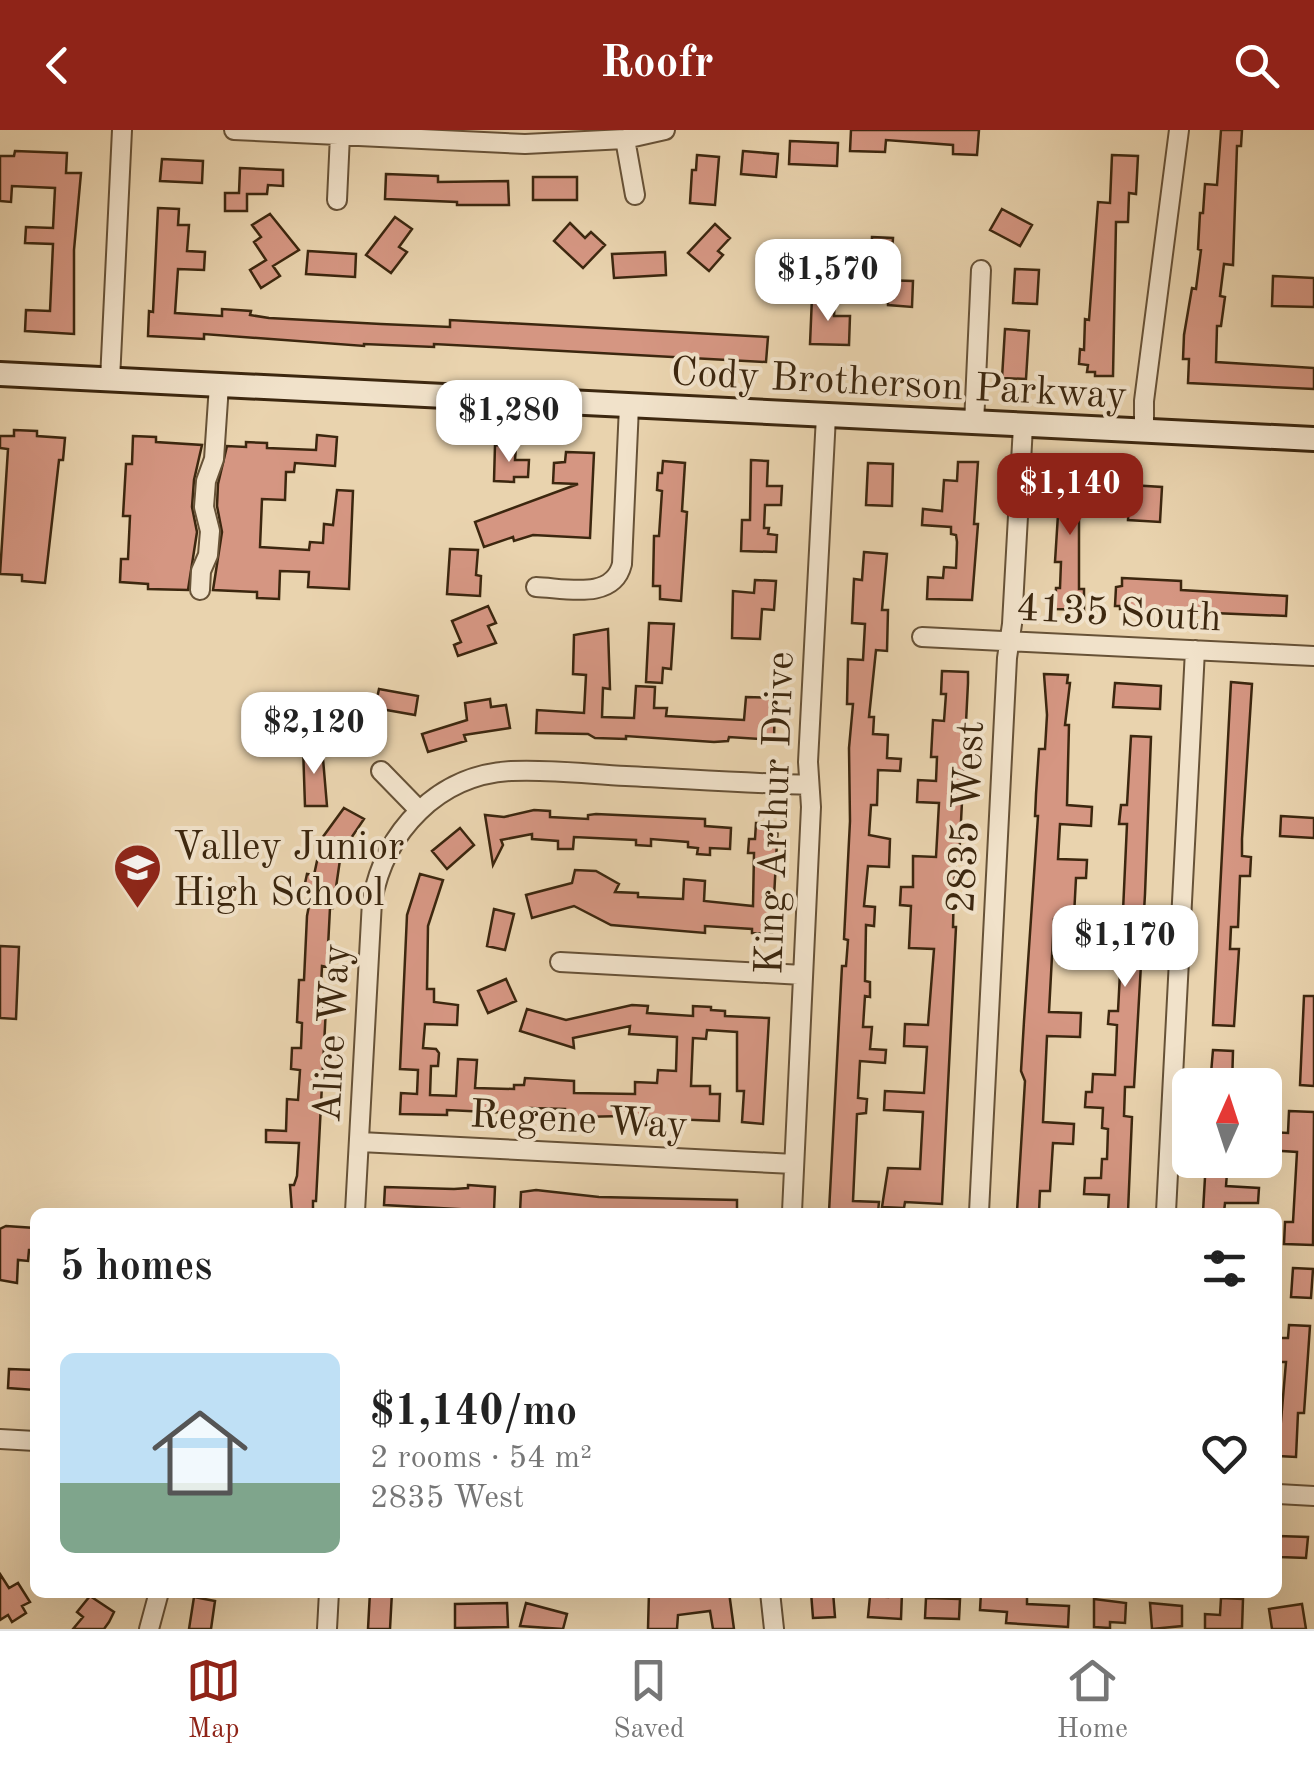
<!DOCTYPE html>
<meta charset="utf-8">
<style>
body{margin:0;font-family:"Old Standard TT",serif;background:#f2f2f2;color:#222;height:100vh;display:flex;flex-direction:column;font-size:38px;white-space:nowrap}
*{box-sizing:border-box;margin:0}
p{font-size:32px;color:#767676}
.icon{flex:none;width:55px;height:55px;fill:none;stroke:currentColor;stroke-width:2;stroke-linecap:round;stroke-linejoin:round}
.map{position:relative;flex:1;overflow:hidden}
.side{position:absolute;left:30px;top:1078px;width:1252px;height:390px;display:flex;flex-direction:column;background:#fff;border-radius:15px;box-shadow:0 10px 40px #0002}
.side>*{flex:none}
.needle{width:65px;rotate:3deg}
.fabs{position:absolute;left:1172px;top:938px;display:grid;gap:20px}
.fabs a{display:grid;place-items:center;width:110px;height:110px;border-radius:15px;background:#fff;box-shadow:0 10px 40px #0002;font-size:50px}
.price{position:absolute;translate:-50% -85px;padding:0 22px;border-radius:20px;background:#fff;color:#222;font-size:32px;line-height:65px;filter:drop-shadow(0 2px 5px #0008)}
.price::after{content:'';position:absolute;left:50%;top:60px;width:30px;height:22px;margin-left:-15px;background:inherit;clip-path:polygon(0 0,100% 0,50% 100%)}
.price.selected{background:#8f2418;color:#fff}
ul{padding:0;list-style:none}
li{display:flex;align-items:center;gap:30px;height:250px;padding:0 30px}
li+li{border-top:2px solid #e0e0e0}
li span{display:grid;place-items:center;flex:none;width:280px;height:200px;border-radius:15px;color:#555}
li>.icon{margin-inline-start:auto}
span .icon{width:120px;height:120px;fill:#fffc;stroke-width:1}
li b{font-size:42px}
h2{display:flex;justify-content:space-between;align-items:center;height:120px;padding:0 30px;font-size:42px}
header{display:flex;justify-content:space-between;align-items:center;height:130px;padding:0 30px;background:#8f2418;color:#fff;font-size:45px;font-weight:700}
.menu{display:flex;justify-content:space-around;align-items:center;height:140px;border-top:2px solid #e0e0e0;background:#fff;font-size:28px;color:#767676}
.menu a{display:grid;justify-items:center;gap:5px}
.menu .selected{color:#8f2418}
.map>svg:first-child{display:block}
.building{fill:#d59682;stroke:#3c270f;stroke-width:2.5}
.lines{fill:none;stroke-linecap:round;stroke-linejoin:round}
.street-casing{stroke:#675237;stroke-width:22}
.secondary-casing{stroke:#3c270f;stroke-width:28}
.street{stroke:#f1e2ca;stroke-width:18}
.secondary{stroke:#f1e2ca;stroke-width:22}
.labels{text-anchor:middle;stroke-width:8;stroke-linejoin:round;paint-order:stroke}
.street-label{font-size:40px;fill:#3c270f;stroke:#f1e2ca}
.poi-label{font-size:40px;fill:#3c270f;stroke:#f1e2ca;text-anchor:start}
</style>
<header><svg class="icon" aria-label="back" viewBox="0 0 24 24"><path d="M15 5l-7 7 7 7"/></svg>Roofr<svg class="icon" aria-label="search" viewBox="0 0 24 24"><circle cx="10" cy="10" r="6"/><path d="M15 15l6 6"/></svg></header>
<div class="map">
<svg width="1314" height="1499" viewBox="0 0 1314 1499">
<rect width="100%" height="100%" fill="#e9d3ae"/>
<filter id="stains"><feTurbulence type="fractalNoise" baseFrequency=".002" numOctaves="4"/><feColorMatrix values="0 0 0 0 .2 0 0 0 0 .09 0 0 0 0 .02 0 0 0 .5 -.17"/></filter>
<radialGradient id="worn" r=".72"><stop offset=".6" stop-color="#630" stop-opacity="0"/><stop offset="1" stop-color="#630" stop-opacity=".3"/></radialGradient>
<path class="building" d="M851 0H979L977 25 953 24V15L886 10 885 22 850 21Z
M1221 0H1242L1241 16H1237L1233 135 1224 134 1220 166 1225 167 1221 196H1217L1216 232 1314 238V259L1188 253 1189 229H1183L1184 205 1192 158 1196 159 1201 120 1198 119 1200 83H1203L1205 54 1217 55Z
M790 11 838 13 837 36 789 34Z
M15 21 67 23 66 43H81L74 120V204L25 201 26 180 50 181 53 114 25 113 26 97 53 98 55 58 12 56 11 72 0 71V26H14Z
M743 21 778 24 776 47 741 44Z
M697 25 719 27 715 75 690 73 692 40H696Z
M1112 25 1138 26 1136 64 1129 63 1128 92H1116L1113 246H1095V242H1087L1088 235 1079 234 1080 219 1084 220 1085 189 1089 190 1098 72 1110 73Z
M162 29 203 31 202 53 160 51Z
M240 38 283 40V56L268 55 267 64H247V81H225V63H239Z
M386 44 438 46V52L508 51 509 75H457V72L385 69Z
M533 47H577V70H533Z
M158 78 179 79 178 95H189L187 121 205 122 204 140 178 139 175 183 222 186V179L251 181 250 185 269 188 381 194 450 197V190L768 207 766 232 434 214V217L364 214V216L204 204V209L148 206 149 181 153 182Z
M1002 79 1032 95 1020 116 990 100Z
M270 84 299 120 273 136 280 146 261 158 250 140 266 130 254 112 261 107 252 95Z
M395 87 412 99 399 117 407 122 391 143 366 125Z
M570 93 585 108 591 102 605 115 583 138 554 111Z
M715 94 730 108 718 121 723 125 709 141 688 123Z
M872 107 893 108 891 138 871 137Z
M308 121 356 124 355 147 306 144Z
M665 122 666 145 614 148 612 124Z
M1015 139 1039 140 1037 174 1013 173Z
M1273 146 1314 148V177L1272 176Z
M880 150 913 151 912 177 888 175V164L879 163Z
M812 167 835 168 834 186H850L849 215 810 214Z
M1005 199 1029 201 1026 249 1002 248Z
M14 300 37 301V306L65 308 63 330H59L45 453 22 451V445L0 444 8 319 0 318V306H14Z
M317 305 337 307 335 336 295 333 294 342H286L285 370 262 369 260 417 309 420 310 412 323 413 324 394 333 395 337 360 353 361 349 459 308 457 309 442 280 441 279 469 257 468V462L213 460 222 402 217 376 218 354 227 316 246 317V312L267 313V318L316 320Z
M133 306 156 307V312L202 315 194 350 192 377 197 402 188 460 148 459V454L120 452 121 429H128L130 386H123L126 334H132Z
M495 315 516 316 515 330H529L528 347H514V352L494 351Z
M566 322 594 323 590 408 533 405 514 411 513 407 484 417 475 392 578 354 553 353 554 333 565 332Z
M751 330 768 331 767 356H782L781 375H765L764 398H769L768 404 777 405 776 422 741 421 742 390H750Z
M663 331 685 333 682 381 687 382 681 471 660 469V456H653L654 406H659L662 361 657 360 658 343H662Z
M958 332H978L974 394H978L972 470 927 469 928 447 943 448 944 437 956 438 957 412 956 405 951 404V397L922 395 923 379 942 381 944 350 957 351Z
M868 333 893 334 892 376 866 375Z
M1061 337 1090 338 1089 358H1079V459H1084V480L1055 479 1056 458H1060L1061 432H1055Z
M1130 355 1162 357 1160 392 1128 390Z
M450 419 478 420 476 445 481 446 480 466 447 464Z
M864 422 887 424 882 480H888L887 521 876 520 869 587H874L873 604 888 605 887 628 901 629 900 641 878 640 877 675H871L869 705 890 709 889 737 868 736 864 776 875 777 874 796 866 795 865 851 870 852V867L865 866 863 897H872L870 919 886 920 885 933 860 931 858 968 867 969 866 983 857 984 853 1071 879 1072 878 1082H829L842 836H846L848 810 844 809 850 691 849 618 853 574H847L848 529 863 530 865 494 852 493 854 449 862 450Z
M1122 448 1181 451V460L1287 466 1286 486 1120 479V476H1115L1116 457 1122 456Z
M755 450 776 451 774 480 762 479 760 509 732 508 733 461 754 463Z
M488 476 496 493 488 496 496 513 458 526 454 515 461 512 452 491Z
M649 493 674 494 671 539 663 538 662 553 646 552Z
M608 499 610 559 603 558 602 587 634 588 636 556 655 557 654 578H667L666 586 744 590 746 567 775 568 774 610 729 607 728 611 714 612 626 606V609L595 608 588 604 536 603 537 580 584 583 586 545 573 544 574 505Z
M942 541 968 542V553L959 731H956L954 756 953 797H956L942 1074 905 1072 904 1078 882 1077 888 1038 920 1039 923 982 884 980 885 961 924 963 927 917 904 916 905 894 928 895 934 819 909 818 911 776 900 775 901 757H913V726L936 727 939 673 917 672 918 650 936 651 937 627H931L933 590 944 591 946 564H941Z
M1044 544 1068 545 1067 553H1070L1065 595H1069L1067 675 1092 677 1091 696 1060 694 1058 729 1087 730 1086 748H1076L1074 786 1060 785 1059 789H1054L1049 882 1081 883 1080 907 1047 906 1043 992 1074 994 1073 1014 1053 1013 1050 1061H1040L1039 1082H1017L1025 951 1021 941 1024 891 1038 686H1035L1036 664 1039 619H1045L1047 585Z
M1231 552 1252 554 1242 709V726L1251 727 1250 746H1240L1238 797H1231L1230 819H1239L1234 896 1213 895Z
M1115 553 1161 556 1160 579 1113 577Z
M379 559 418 566 415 585 375 578Z
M490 569 491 577 506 575 510 598 464 605 466 611 428 622 422 604 467 590 465 573Z
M347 570 359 586 339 606 337 604 324 614 311 598 323 589 317 581 329 572 335 580Z
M1131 606 1151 607 1145 764 1134 957H1125L1124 986 1132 987 1128 1082H1108L1109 1065 1084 1064 1085 1048H1101L1102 1029H1107L1108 999 1102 998 1103 978 1085 977 1086 962H1092L1093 944 1115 945 1117 895 1108 894 1109 881H1118L1122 805 1115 804 1116 781H1123L1127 694H1119L1121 675H1127Z
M303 616 322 617 327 676H305Z
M344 678 364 689 341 723 333 778H330L327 837 322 836 320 877H326L316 1071H313V1082H292L290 1055H294L297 1046 299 1013 266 1012V1000L286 1001 287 969 298 970 300 940 291 939 292 918H301L302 893 297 892 299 850H304L307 786 312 760 304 758 307 744 314 745 320 717 317 715Z
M534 680 550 681V687L588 689V685L596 684 705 689V696L731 698 730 719 710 718V725L697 724 698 718 688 717V712L651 709V716L636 715V710L574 707 573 719H558V711L532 709V704L501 710 503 715 493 735 485 685 504 687Z
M1281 686 1314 688V708L1280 706Z
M756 693 778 694 772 804 752 803V799L705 796V803L611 795 574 776 532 788 526 765 572 753 575 740 596 741 619 754 615 762 638 763V767L683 769 684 749 705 751 704 771 753 776 754 723H748L749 709H755Z
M460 698 474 715 447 739 432 721Z
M420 744 443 750 428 796 427 859H434V872L458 875 457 895 425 894 423 918 436 919 439 923 438 936H431L430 965 456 966 458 929 477 930 475 958 514 959V955H524L525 948 574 951V963L635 964V952L657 953 658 940 676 941 677 907 629 904 630 896 573 908 574 918 520 901 527 879 566 890 632 875 648 876 647 883 693 886V876L711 877V880L725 881V886L769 888 763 994 742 992 744 961H737V902L707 900 706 909 693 908 691 956H710V964H720L719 991 647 988V995H630L631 990H622L623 986 580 987 565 984V979L530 978V984L447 980V985L400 984 401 963 417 964 418 940 400 939 407 785Z
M494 779 514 784 505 820 487 816Z
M0 816 19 817 16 889 0 888Z
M506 849 516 871 488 883 478 861Z
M1304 866H1314V956L1300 955Z
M1213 920 1233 921 1232 955H1210Z
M1289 981 1314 982 1313 1115 1284 1114 1285 1092H1293L1297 1022 1266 1020 1268 1002 1288 1003Z
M1206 1030H1228L1226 1056 1259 1058 1258 1073H1225L1224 1082H1203Z
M468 1055 495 1057 494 1081 384 1075 385 1057 454 1059 468 1058Z
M536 1060 599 1067 737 1070V1082H520L521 1062Z
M6 1096 35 1098V1120H29L28 1131 18 1130 17 1153 0 1150V1099Z
M1293 1138 1313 1139 1311 1168 1291 1167Z
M1289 1195 1310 1196 1304 1283H1298L1296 1327 1278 1326 1286 1232H1278V1208H1288Z
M9 1239 35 1240V1260L8 1258Z
M1278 1406 1308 1407 1306 1428 1280 1427Z
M0 1444 9 1458 18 1453 30 1472 22 1476 26 1483 12 1492 8 1485 0 1490Z
M370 1462H392L390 1499H368Z
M649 1462H729L734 1499H713L710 1481 678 1485 677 1499H648Z
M811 1462H833L835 1487 813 1488Z
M888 1462H902L901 1489 868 1487 870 1466 888 1467Z
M981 1462H1027V1474L1069 1476 1068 1497 1006 1493 1007 1482 980 1480Z
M90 1466 114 1482 109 1492 104 1499H73L83 1487 77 1482Z
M194 1467 215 1471 211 1499H189Z
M926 1468 960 1469 959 1489 925 1488Z
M1221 1468 1243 1469 1242 1499H1205V1484L1220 1485Z
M1094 1469 1126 1473 1125 1493 1110 1492V1498L1094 1497Z
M507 1473 508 1497 455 1498V1474Z
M526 1473 567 1484 563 1499 520 1496Z
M1150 1473 1182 1476V1496L1152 1499Z
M1302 1474 1306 1499H1272L1269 1479Z"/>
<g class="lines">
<defs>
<path id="street" d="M234 0 525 14 625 9 665 0
M625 9 635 65
M337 70 340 5
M110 250 122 0
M974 294 981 140
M1144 302V271L1179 0
M536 457C565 458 613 471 622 434L629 276
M200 460 201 441 208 425 210 401 204 377 206 351 214 329 219 255
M922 507 1314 526
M381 641 419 680
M560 832 803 845
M360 1012 794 1034
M355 1082 372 771C385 701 438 645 511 641 549 639 588 644 626 646 687 649 748 653 809 655
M792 1082 811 677 808 632 826 286
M979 1082 1007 528 1012 494 1023 296
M1166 1082 1195 520
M0 1309 35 1311
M1278 1364 1314 1366
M770 1462 774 1499
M149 1499 159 1462
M327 1499 329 1462"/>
<path id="secondary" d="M0 244 1314 309"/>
</defs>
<use href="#street" class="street-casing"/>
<use href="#secondary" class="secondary-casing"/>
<use href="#street" class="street"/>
<use href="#secondary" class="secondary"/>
</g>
<defs>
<symbol id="school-pin" viewBox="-11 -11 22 30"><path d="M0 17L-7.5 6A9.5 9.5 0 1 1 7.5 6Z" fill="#8f2418" stroke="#f1e2ca"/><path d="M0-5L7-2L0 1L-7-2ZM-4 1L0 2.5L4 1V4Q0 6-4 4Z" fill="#fff"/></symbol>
</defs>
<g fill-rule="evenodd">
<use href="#school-pin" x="110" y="710" width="55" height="75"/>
</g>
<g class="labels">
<g class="street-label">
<text transform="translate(899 252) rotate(3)" y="14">Cody Brotherson Parkway</text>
<text transform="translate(1119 481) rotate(3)" y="14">4135 South</text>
<text transform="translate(773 683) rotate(-88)" y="14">King Arthur Drive</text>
<text transform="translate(964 687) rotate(-87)" y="14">2835 West</text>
<text transform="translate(330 903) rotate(-87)" y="14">Alice Way</text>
<text transform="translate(579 988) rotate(3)" y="14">Regene Way</text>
</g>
<g class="poi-label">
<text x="173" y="729">Valley Junior<tspan x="173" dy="46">High School</tspan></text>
</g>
</g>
<rect width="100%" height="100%" filter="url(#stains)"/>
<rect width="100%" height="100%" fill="url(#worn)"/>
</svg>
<div class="fabs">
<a><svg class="needle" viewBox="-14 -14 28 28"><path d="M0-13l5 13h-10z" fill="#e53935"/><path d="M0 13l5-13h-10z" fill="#767676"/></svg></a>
</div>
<b class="price" style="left:828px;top:194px">$1,570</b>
<b class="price" style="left:509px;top:335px">$1,280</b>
<b class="price selected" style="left:1070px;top:408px">$1,140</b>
<b class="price" style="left:314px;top:647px">$2,120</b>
<b class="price" style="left:1125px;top:860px">$1,170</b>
<section class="side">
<h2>5 homes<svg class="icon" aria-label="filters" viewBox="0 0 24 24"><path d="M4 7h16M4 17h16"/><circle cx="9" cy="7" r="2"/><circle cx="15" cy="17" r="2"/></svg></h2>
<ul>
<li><span style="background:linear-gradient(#bfe0f5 65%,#7fa58c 0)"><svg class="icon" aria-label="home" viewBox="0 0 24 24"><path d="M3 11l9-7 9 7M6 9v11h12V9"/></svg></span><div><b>$1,140/mo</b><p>2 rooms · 54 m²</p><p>2835 West</p></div><svg class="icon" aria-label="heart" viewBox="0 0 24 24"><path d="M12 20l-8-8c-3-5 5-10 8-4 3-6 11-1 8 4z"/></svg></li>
</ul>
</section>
</div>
<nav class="menu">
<a class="selected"><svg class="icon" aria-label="map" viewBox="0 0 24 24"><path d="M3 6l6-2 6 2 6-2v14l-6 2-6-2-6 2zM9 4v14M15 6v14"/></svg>Map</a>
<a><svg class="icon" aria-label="saved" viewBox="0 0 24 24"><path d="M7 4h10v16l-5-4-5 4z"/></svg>Saved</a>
<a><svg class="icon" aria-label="home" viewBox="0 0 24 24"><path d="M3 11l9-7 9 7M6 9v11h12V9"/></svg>Home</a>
</nav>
